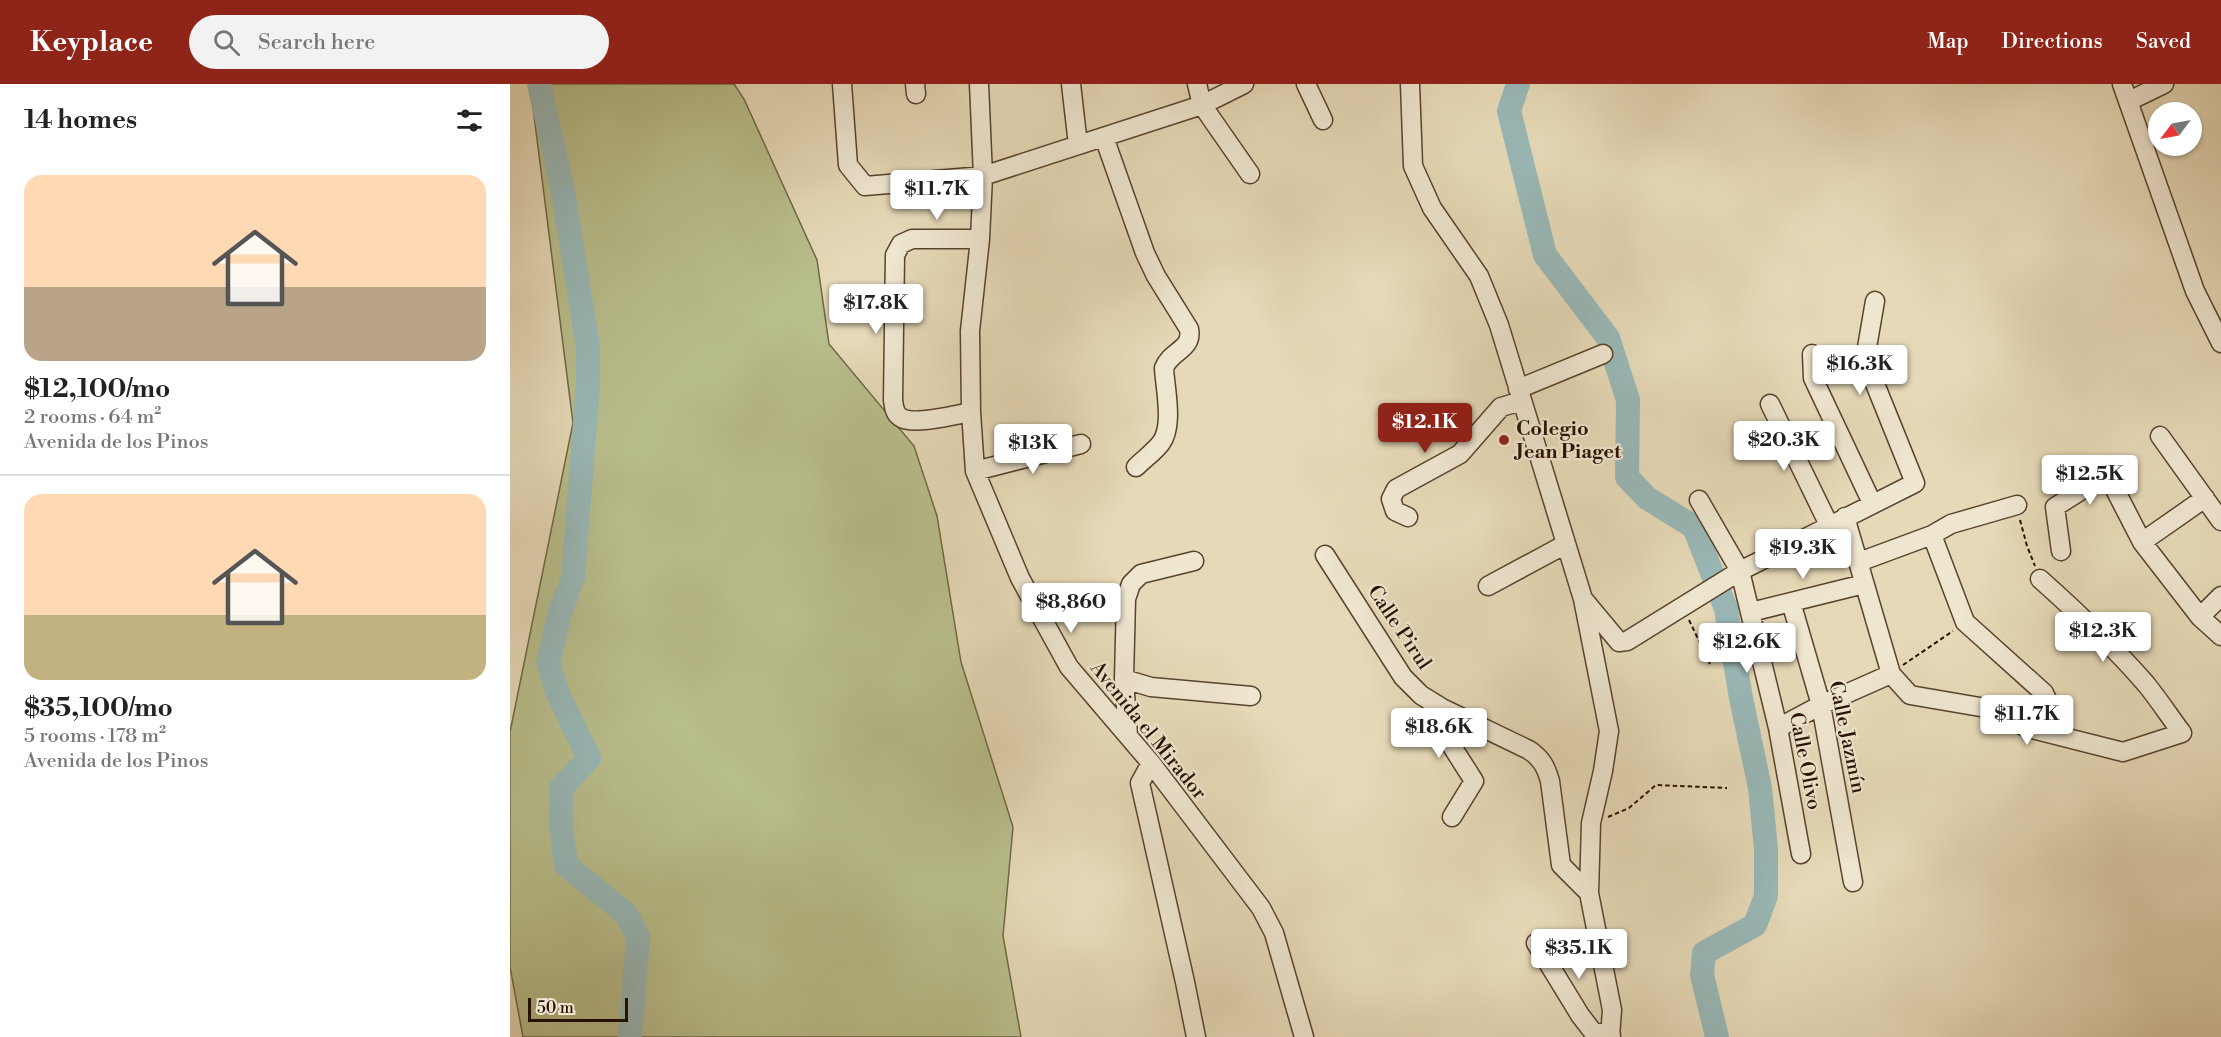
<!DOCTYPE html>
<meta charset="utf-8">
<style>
body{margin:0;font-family:"Libre Bodoni",serif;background:#f2f2f2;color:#222;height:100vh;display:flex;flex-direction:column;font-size:22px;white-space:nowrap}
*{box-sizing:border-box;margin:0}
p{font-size:20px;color:#767676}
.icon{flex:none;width:33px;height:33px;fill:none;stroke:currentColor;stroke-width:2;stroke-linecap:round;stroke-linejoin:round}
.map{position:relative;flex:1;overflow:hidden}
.drawer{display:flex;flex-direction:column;background:#fff;width:510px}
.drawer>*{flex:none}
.needle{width:39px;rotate:238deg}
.fabs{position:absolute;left:1638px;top:18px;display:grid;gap:12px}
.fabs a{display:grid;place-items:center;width:54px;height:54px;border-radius:50%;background:#fff;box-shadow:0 2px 4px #0004;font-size:30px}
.scale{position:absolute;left:18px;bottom:15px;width:100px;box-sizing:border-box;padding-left:6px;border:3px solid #281100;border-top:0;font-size:16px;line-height:21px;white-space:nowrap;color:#281100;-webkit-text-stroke:4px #efe6d0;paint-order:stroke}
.price{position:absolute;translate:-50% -51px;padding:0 14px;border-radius:6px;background:#fff;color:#222;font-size:20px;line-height:39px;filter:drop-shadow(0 2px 3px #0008)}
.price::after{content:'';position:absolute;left:50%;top:36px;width:18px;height:14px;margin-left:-9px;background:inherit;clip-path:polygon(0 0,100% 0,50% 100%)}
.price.on{background:#8f2418;color:#fff}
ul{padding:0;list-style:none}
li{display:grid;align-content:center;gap:12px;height:318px;padding:0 24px}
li+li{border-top:2px solid #e0e0e0}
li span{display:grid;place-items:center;height:186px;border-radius:18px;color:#555}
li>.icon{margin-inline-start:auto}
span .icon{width:108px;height:108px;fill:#fffc;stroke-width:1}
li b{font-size:26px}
h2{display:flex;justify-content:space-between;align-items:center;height:72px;padding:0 24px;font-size:26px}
header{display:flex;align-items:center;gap:36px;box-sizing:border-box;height:84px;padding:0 30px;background:#8f2418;color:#fff}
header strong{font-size:28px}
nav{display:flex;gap:33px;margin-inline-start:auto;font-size:21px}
.search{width:420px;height:54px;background:#f2f2f2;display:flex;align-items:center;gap:15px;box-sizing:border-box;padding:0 21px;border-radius:33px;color:#767676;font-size:22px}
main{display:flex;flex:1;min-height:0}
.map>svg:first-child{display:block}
.green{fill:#b8be8c;stroke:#706846;stroke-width:1.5}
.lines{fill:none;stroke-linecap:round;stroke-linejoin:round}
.river{stroke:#99b8b7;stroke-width:24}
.minor-casing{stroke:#58432e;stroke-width:21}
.path{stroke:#281100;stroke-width:2;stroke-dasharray:4.5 3;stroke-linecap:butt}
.minor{stroke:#efe6d0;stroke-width:18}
.poi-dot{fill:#8f2418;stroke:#efe6d0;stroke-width:2}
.labels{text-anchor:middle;stroke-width:4.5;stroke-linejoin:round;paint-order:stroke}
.poi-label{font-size:20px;font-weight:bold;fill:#281100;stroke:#efe6d0;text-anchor:start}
.street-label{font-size:20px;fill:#281100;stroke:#efe6d0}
</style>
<header>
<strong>Keyplace</strong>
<div class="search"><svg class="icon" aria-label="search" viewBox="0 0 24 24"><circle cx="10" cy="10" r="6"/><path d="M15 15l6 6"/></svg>Search here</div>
<nav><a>Map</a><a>Directions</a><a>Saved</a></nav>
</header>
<main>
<section class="drawer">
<h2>14 homes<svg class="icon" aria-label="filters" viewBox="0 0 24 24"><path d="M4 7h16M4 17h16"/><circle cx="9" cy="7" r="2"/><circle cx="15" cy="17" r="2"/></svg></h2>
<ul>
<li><span style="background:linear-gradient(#ffd9b3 60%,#b9a48a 0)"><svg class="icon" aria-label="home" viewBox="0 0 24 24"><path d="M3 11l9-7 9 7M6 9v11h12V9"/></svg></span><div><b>$12,100/mo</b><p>2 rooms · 64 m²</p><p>Avenida de los Pinos</p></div></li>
<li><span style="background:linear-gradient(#ffd9b3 65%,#c2b280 0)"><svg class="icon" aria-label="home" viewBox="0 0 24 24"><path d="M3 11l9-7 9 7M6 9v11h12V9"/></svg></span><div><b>$35,100/mo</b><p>5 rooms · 178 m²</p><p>Avenida de los Pinos</p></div></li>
</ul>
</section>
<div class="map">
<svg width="1711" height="953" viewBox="0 0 1711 953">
<rect width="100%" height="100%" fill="#e6d9b7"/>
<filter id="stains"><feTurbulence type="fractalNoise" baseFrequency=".00333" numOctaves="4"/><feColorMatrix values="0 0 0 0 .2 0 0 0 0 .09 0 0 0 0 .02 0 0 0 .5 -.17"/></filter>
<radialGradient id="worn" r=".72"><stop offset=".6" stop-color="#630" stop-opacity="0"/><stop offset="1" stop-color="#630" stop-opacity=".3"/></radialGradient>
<path class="green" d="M20 0H224L234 15 307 176 319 260 404 362 427 432 451 578 503 743 493 852 511 953H13L0 883V648L63 339Z"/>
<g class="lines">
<path class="river" d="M29 0 53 108 78 263V301L63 494 50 528 38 579 48 610 79 674 51 704V741L56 781 116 830 128 853 120 953
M1008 0 999 27 1035 171 1098 254 1118 316 1117 393 1137 414 1184 443 1216 525 1231 614 1250 704 1256 765V812L1245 841 1194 869 1192 891 1207 953"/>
<defs>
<path id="minor" d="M332 0 338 81 355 102 473 92 692 21 734 0
M405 0 406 10
M469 0 473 92 470 155 460 247 461 328 465 387 510 494 559 583 641 679 751 824 764 849 794 953
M561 0 568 61
M687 0 692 21 740 90
M796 0 813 36
M900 0 903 82 922 124 969 192 989 241 1073 515 1099 647 1093 687 1081 739 1079 809 1102 926 1100 953
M1612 0 1685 207 1711 259
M1619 17 1654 0
M594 53 635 169 646 192 679 245C683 266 661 266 654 284 655 304 664 342 651 359 644 368 634 375 626 383
M1302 270 1303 294 1362 419
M1008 305 1093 270
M1260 320 1319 441
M461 328C445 331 402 342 390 333 384 329 384 322 383 316L385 171 391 160 402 155H470
M1650 352 1711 437
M465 387 571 360
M1189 416 1230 487 1268 644 1291 770
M898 433 885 427 881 415 886 405 950 370 991 323 1012 317
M1335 433 1381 590 1400 611 1476 624 1518 644 1613 668 1672 649C1660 633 1649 616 1636 600 1603 562 1567 528 1530 495
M1422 451 1455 538 1534 609 1554 652
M1632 458 1695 414
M1551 467 1545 423 1597 390 1632 458 1690 533 1711 552
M815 471 893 593 911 611 932 624 1019 666C1032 675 1036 683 1040 697L1051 781 1079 809
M1349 478 1422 451 1441 440 1507 421
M978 502 1056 460
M1074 516 1109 558 1117 557 1230 487 1405 399 1355 275 1365 217
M1281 518 1311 621 1343 798
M1241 528 1354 500
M1690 533 1711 512
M614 595 641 603 741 612
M1268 644 1311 621 1381 590
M618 651 614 595 616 515 621 500 631 490 684 477
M641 679 630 699 675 898 686 953
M942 733 964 697 943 664 942 658 959 637
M1026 859 1070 931 1083 948 1101 951"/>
</defs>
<use href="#minor" class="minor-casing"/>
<path class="path" d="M1510 436 1517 462 1525 482
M1179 536 1200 580
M1393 581 1443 547
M1098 733 1119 724 1146 701 1217 704"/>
<use href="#minor" class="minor"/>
</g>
<circle class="poi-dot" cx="994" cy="356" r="6"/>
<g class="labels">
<g class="poi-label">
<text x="1006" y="351">Colegio<tspan x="1006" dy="23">Jean Piaget</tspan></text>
</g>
<g class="street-label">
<text transform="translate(890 543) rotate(56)" y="7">Calle Pirul</text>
<text transform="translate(639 646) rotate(51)" y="7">Avenida el Mirador</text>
<text transform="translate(1338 653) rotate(78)" y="7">Calle Jazmín</text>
<text transform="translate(1296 677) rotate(79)" y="7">Calle Olivo</text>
</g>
</g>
<rect width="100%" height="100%" filter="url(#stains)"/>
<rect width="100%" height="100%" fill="url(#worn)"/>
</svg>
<div class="fabs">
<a><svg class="needle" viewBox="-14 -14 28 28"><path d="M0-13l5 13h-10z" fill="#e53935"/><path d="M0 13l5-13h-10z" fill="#767676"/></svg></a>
</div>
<div class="scale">50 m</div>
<b class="price" style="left:427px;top:137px">$11.7K</b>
<b class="price" style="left:366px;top:251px">$17.8K</b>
<b class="price" style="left:1350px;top:312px">$16.3K</b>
<b class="price on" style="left:915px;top:370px">$12.1K</b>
<b class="price" style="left:1274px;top:388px">$20.3K</b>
<b class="price" style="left:523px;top:391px">$13K</b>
<b class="price" style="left:1580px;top:422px">$12.5K</b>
<b class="price" style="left:1293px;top:496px">$19.3K</b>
<b class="price" style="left:561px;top:550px">$8,860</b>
<b class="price" style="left:1593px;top:579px">$12.3K</b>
<b class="price" style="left:1237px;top:590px">$12.6K</b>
<b class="price" style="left:1517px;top:662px">$11.7K</b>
<b class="price" style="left:929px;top:675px">$18.6K</b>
<b class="price" style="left:1069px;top:896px">$35.1K</b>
</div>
</main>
